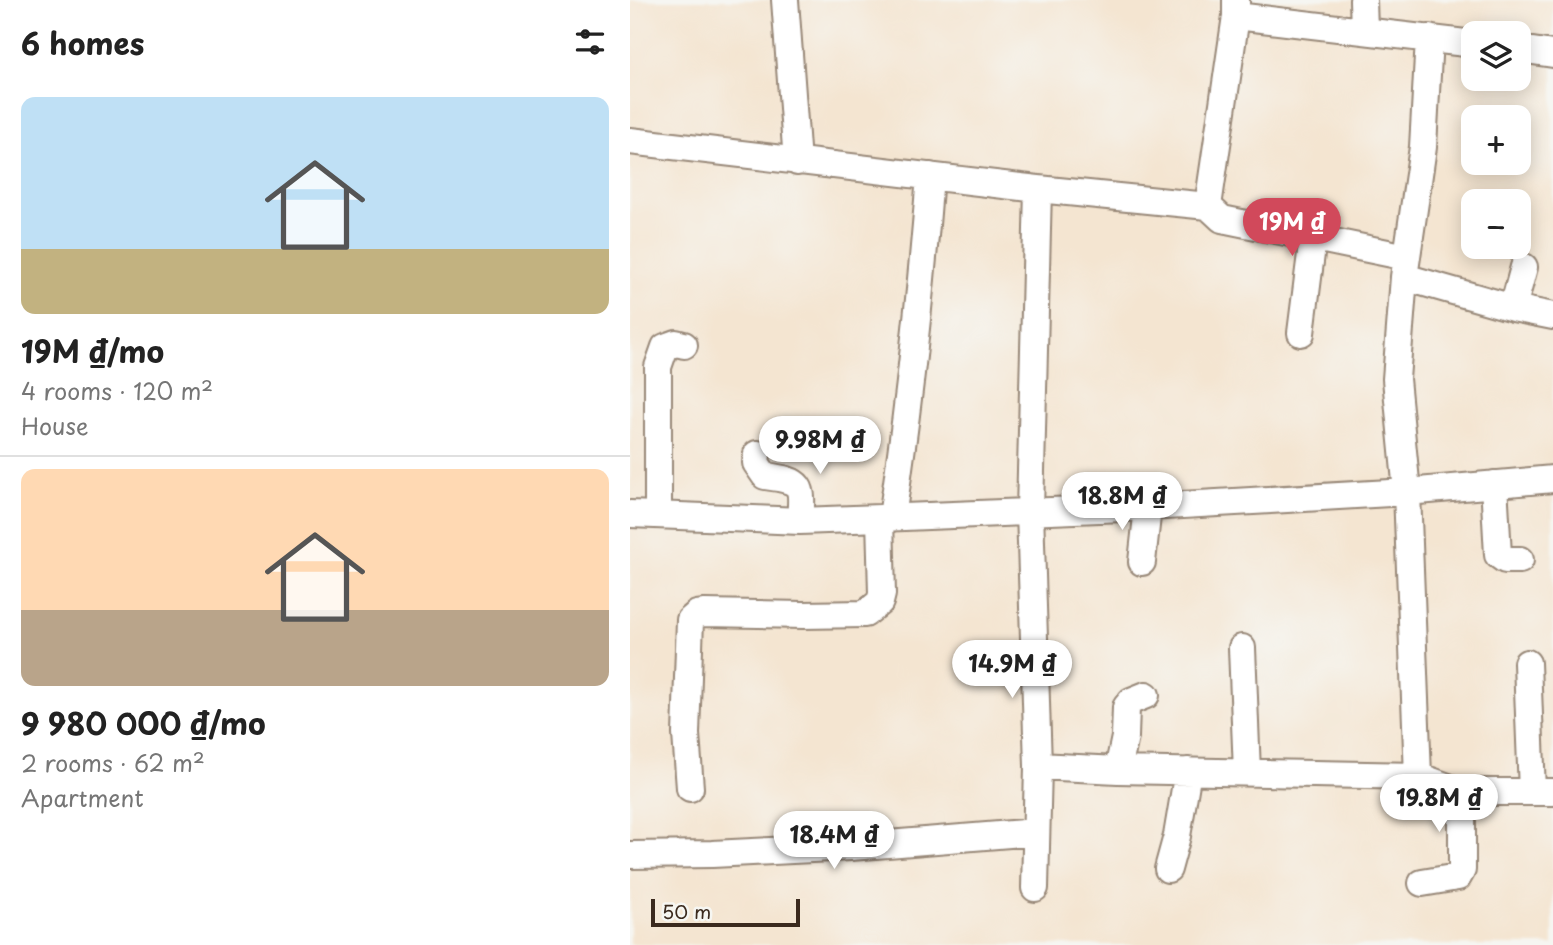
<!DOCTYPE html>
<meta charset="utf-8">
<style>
body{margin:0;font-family:"Playpen Sans",sans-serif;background:#f6f6f6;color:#222;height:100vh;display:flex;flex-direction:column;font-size:26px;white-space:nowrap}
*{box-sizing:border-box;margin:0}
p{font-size:23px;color:#767676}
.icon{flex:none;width:38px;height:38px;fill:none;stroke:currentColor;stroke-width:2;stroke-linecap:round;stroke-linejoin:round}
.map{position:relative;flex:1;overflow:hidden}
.panel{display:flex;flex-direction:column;background:#fff;width:630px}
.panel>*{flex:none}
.fabs{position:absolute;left:831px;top:21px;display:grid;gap:14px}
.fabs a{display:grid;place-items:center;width:70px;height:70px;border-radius:14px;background:#fff;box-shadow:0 4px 18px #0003;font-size:35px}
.scale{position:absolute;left:21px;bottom:18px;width:149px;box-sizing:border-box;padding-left:7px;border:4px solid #3b2a1e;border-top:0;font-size:19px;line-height:24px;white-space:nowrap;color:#3b2a1e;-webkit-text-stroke:5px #f6f6f2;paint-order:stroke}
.price{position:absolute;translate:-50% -60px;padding:0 16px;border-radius:24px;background:#fff;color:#222;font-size:23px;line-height:46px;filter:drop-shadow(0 2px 4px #0008)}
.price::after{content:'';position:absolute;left:50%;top:42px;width:21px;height:16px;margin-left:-10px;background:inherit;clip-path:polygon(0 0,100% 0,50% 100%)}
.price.selected{background:#d1495b;color:#fff}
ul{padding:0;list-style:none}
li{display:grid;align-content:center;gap:14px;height:371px;padding:0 21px}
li+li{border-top:2px solid #e0e0e0}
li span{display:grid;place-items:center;height:217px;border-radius:14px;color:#555}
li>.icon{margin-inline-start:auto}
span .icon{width:126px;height:126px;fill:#fffc;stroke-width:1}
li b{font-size:30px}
h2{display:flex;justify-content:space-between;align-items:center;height:84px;padding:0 21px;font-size:30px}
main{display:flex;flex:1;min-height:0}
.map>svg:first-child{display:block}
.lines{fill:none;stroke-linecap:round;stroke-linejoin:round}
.minor-casing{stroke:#988878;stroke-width:30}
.minor{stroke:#fff;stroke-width:26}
</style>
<main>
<section class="panel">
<h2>6 homes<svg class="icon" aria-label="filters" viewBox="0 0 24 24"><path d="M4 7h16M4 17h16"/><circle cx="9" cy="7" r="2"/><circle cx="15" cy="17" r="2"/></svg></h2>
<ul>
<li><span style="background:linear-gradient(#bfe0f5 70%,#c2b280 0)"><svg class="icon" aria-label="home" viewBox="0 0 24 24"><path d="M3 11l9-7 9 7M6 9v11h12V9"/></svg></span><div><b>19M ₫/mo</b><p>4 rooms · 120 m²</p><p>House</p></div></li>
<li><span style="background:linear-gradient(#ffd9b3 65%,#b9a48a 0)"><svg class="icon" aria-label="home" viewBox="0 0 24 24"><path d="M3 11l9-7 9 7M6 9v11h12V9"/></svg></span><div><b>9 980 000 ₫/mo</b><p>2 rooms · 62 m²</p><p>Apartment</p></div></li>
</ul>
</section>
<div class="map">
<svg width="923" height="945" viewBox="0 0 923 945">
<rect width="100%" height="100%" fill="#f6f6f2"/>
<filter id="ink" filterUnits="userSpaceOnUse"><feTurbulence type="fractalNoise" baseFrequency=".0143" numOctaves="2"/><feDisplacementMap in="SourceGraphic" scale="14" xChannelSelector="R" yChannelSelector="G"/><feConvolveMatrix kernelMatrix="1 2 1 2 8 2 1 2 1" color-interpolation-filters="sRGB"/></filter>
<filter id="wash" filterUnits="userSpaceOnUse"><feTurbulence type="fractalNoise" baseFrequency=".00686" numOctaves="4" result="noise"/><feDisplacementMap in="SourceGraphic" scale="28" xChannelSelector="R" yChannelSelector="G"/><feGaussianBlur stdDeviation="1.57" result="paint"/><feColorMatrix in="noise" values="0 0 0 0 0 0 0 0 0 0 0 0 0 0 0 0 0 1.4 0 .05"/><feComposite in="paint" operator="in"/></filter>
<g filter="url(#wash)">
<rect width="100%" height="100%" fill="#f4e5d1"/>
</g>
<g filter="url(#ink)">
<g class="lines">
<defs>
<path id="minor" d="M155 0 167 162
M733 0 734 30
M606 16 844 44
M889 49 923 54
M0 141 408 189 578 206 606 16V0
M578 206 592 219 777 257
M774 277 883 308 923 316
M883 308 894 267
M671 333 683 238
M127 454 126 463 135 476C173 481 173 484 170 521
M864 484 868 555 875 560H890
M0 514 170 521 250 518 518 507 777 492 923 479
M28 514V367L35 347 46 343 54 345
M262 517C279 404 291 291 300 176
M512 562 518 507
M612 648 617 772
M897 663 902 792
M408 766 488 770 788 776 832 792H923
M488 770 495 737 496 707 501 701 516 695
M788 776 777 492 766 379 774 277 793 147 799 38
M60 788 56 734 60 620 67 614 75 613 173 615 235 614 250 602 252 594 250 518
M0 855 82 854 221 847 406 832
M538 869 547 836 558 771
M792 883 828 877 832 870V792
M405 888 408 766 400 511 408 189"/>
</defs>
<use href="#minor" class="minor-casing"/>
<use href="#minor" class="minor"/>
</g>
</g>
</svg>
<div class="fabs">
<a><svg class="icon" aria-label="layers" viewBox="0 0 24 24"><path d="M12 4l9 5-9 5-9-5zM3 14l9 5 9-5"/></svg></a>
<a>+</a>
<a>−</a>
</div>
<div class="scale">50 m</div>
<b class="price selected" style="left:662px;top:258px">19M ₫</b>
<b class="price" style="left:190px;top:476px">9.98M ₫</b>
<b class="price" style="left:492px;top:532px">18.8M ₫</b>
<b class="price" style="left:382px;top:700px">14.9M ₫</b>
<b class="price" style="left:809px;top:834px">19.8M ₫</b>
<b class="price" style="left:204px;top:871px">18.4M ₫</b>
</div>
</main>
